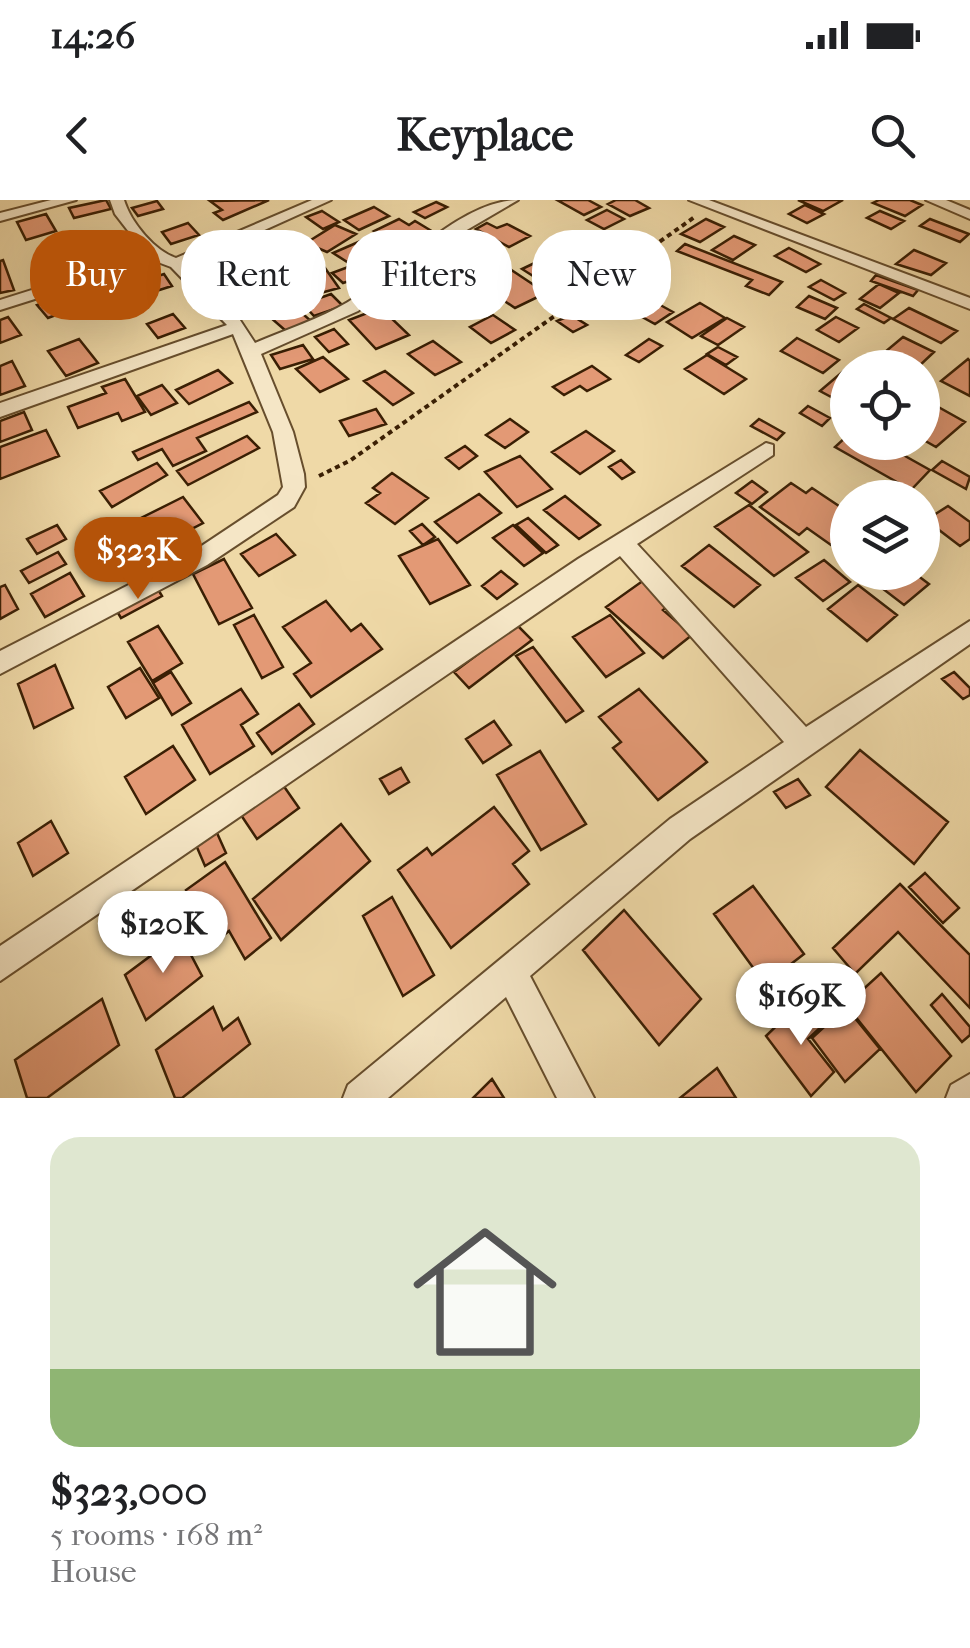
<!DOCTYPE html>
<meta charset="utf-8">
<style>
body{margin:0;font-family:"IM FELL French Canon",serif;background:#f2f2f2;color:#202124;height:100vh;display:flex;flex-direction:column;font-size:38px;white-space:nowrap}
*{box-sizing:border-box;margin:0}
p{font-size:32px;color:#757577}
.icon{flex:none;width:55px;height:55px;fill:none;stroke:currentColor;stroke-width:2;stroke-linecap:round;stroke-linejoin:round}
.map{position:relative;height:898px;overflow:hidden}
.sheet{display:flex;flex-direction:column;background:#fff;flex:1}
.sheet>*{flex:none}
.top-card{position:absolute;left:30px;top:30px;width:910px;height:90px;display:flex;gap:20px}
.controls{position:absolute;left:830px;top:150px;display:grid;gap:20px}
.controls a{display:grid;place-items:center;width:110px;height:110px;border-radius:50%;background:#fff;box-shadow:0 10px 40px #0002;font-size:50px}
.price{position:absolute;translate:-50% -85px;padding:0 22px;border-radius:35px;background:#fff;color:#222;font-size:32px;line-height:65px;filter:drop-shadow(0 2px 5px #0008)}
.price::after{content:'';position:absolute;left:50%;top:60px;width:30px;height:22px;margin-left:-15px;background:inherit;clip-path:polygon(0 0,100% 0,50% 100%)}
.price.selected{background:#b45309;color:#fff}
ul{padding:0;list-style:none}
li{display:grid;align-content:center;gap:20px;height:530px;padding:0 50px}
li+li{border-top:2px solid #e0e0e0}
li span{display:grid;place-items:center;height:310px;border-radius:30px;color:#555}
li>.icon{margin-inline-start:auto}
span .icon{width:180px;height:180px;fill:#fffc;stroke-width:1}
li b{font-size:42px}
.tag{padding:0 35px;border-radius:40px;background:#fff;box-shadow:0 10px 40px #0002;font-size:35px;line-height:90px}
.tag.selected{background:#b45309;color:#fff}
.status{display:flex;justify-content:space-between;align-items:center;height:70px;padding:0 50px;background:#fff;direction:ltr}
.status svg{height:28px;fill:currentColor}
header{display:flex;justify-content:space-between;align-items:center;height:130px;padding:0 50px;background:#fff;font-size:45px;font-weight:700}
.map>svg:first-child{display:block}
.building{fill:#e39975;stroke:#3a1f04;stroke-width:2.5}
.lines{fill:none;stroke-linecap:round;stroke-linejoin:round}
.street-casing{stroke:#674e2d;stroke-width:4}
.path{stroke:#3a1f04;stroke-width:4;stroke-dasharray:5 4;stroke-linecap:butt}
.street{fill:#f5e6c6;fill-rule:evenodd}
</style>
<div class="status"><b>14:26</b><svg viewBox="0 0 49 12"><path d="M0 12V9h3v3zM5 12V6h3v6zM10 12V3h3v9zM15 12V0h3v12zM26 1h20v11H26zM47 4h2v5h-2z"/></svg></div>
<header><svg class="icon" aria-label="back" viewBox="0 0 24 24"><path d="M15 5l-7 7 7 7"/></svg>Keyplace<svg class="icon" aria-label="search" viewBox="0 0 24 24"><circle cx="10" cy="10" r="6"/><path d="M15 15l6 6"/></svg></header>
<div class="map">
<svg width="970" height="898" viewBox="0 0 970 898">
<rect width="100%" height="100%" fill="#efd9a7"/>
<filter id="stains"><feTurbulence type="fractalNoise" baseFrequency=".002" numOctaves="4"/><feColorMatrix values="0 0 0 0 .2 0 0 0 0 .09 0 0 0 0 .02 0 0 0 .5 -.17"/></filter>
<radialGradient id="worn" r=".72"><stop offset=".6" stop-color="#630" stop-opacity="0"/><stop offset="1" stop-color="#630" stop-opacity=".3"/></radialGradient>
<path class="building" d="M106 0 111 9 74 18 69 8Z
M269 0 223 20 214 13 222 10 210 1Z
M557 0H588L601 7 584 15Z
M616 0H635L649 8 630 16 608 4Z
M798 0H843L823 11Z
M879 0H910L922 5 905 16 873 3Z
M157 1 163 9 138 16 132 8Z
M436 2 447 7 425 18 414 12Z
M805 5 824 14 807 23 789 14Z
M374 7 389 16 359 30 344 20Z
M607 10 624 19 604 29 587 20Z
M322 11 339 22 323 29 306 17Z
M880 11 904 21 891 29 867 18Z
M46 14 56 31 26 40 17 22Z
M399 19 409 25 415 21 430 30 398 45 374 31Z
M706 19 724 27 700 42 681 34Z
M930 19 969 34 960 42 920 26Z
M188 23 199 35 171 44 162 32Z
M487 23 497 28 507 24 530 36 509 47 476 29Z
M335 25 356 34 327 52 306 43Z
M95 32 101 41 75 49 69 39Z
M591 33 623 51 605 61 572 42Z
M734 36 755 45 733 60 712 50Z
M134 37 141 49 84 65 78 51Z
M363 40 386 54 363 65 358 62 352 65 333 53Z
M413 41 422 46 395 59 385 53Z
M685 44 782 82 769 95 746 86 752 80 677 51Z
M450 48 489 73 468 83 429 57Z
M789 48 820 64 806 72 775 56Z
M914 50 946 63 931 75 896 64Z
M545 58 575 76 552 88 522 69Z
M266 59 282 72 241 89 226 75Z
M3 60 14 90 0 93V61Z
M359 63 370 74 343 83 332 73Z
M507 67 546 93 515 108 476 82Z
M325 68 339 88 313 95 300 75Z
M151 71 155 77 164 74 172 86 150 93 138 74Z
M448 72 464 85 446 92 430 79Z
M876 75 918 90 913 96 871 81Z
M409 78 440 107 426 113 395 83Z
M821 80 845 93 834 100 809 87Z
M879 84 899 93 880 108 860 99Z
M631 89 673 112 655 124 613 101Z
M71 92 83 105 48 118 37 105Z
M331 94 343 106 314 116 303 104Z
M809 96 837 108 825 119 797 107Z
M288 101 311 121 286 131 263 111Z
M700 103 725 118 692 138 667 122Z
M864 104 891 118 884 123 857 109Z
M388 105 397 113 389 116 409 135 376 149 349 120Z
M909 108 957 131 941 143 893 119Z
M173 114 185 128 158 138 147 124Z
M493 115 515 130 491 143 470 127Z
M571 115 587 125 573 132 557 121Z
M8 117 21 135 0 143V120Z
M836 117 858 128 839 142 817 130Z
M727 118 744 127 718 145 701 136Z
M334 129 348 144 329 152 315 137Z
M903 137 934 152 917 168H899L879 157Z
M797 138 839 160 823 173 781 151Z
M79 139 98 163 66 176 48 151Z
M649 139 662 146 639 162 626 155Z
M433 141 461 162 435 175 408 154Z
M303 145 313 159 280 169 271 155Z
M718 147 737 157 726 165 707 154Z
M707 155 746 179 724 194 685 169Z
M323 157 348 179 320 192 296 169Z
M968 159 970 161V196L941 181Z
M12 161 25 186 0 195V166Z
M592 166 610 179 587 191 580 186 564 195 553 187Z
M847 168H848V206L820 191Z
M218 170 232 183 189 204 176 190Z
M385 171 413 193 393 205 364 181Z
M125 179 145 212 122 221 118 213 78 228 68 207 106 193 102 187Z
M162 185 177 203 151 215 137 196Z
M249 202 257 212 197 238 206 251 173 266 162 249 138 260 133 252Z
M933 204 965 222 936 247 922 239V212Z
M808 206 830 218 822 226 800 213Z
M376 209 386 224 349 236 340 221Z
M24 212 32 230 0 242V221Z
M510 219 528 232 505 248 486 235Z
M759 219 784 233 777 240 751 226Z
M46 230 59 256 0 279V247Z
M586 231 614 251 580 274 552 252Z
M848 235V242H880L930 270 911 290 835 247Z
M247 236 259 248 188 285 177 271Z
M465 246 477 256 459 269 446 258Z
M520 256 552 289 517 307 485 272Z
M621 260 634 272 622 279 609 267Z
M942 261 970 277 966 289 932 270Z
M157 263 167 275 112 307 100 291Z
M392 273 428 298 395 324 366 303 380 293 373 288Z
M752 281 767 292 752 304 736 293Z
M791 283 806 293 812 288 848 312V331L831 345 807 328 799 335 760 307Z
M479 294 501 313 457 343 435 322Z
M565 296 600 325 579 339 544 310Z
M183 297 203 323 149 351 131 323Z
M749 305 808 352 774 376 715 327Z
M948 306 970 322V339L960 346 926 320Z
M528 318 558 345 546 353 516 325Z
M422 324 435 337 423 345 410 331Z
M57 325 66 339 37 354 27 339Z
M513 325 543 353 524 366 493 338Z
M276 334 295 355 259 376 241 354Z
M438 339 470 385 430 404 399 356Z
M709 345 760 385 734 407 682 366Z
M58 352 66 364 29 383 21 371Z
M224 359 252 408 219 424 193 374Z
M824 360 850 382 823 401 796 378Z
M501 371 517 384 497 399 482 386Z
M861 372H913L929 384 904 405Z
M70 373 84 396 45 417 31 394Z
M644 380 672 403 663 410 692 435 663 458 606 407Z
M5 385 18 409 0 419V387Z
M858 385 897 415 867 441 828 409Z
M156 386 162 396 121 418 115 408Z
M326 401 351 431 361 424 382 449 311 497 294 474 311 463 283 427Z
M254 415 283 467 262 478 234 425Z
M610 415 644 453 606 477 573 437Z
M517 425 532 440 469 488 454 472Z
M158 426 182 463 152 481 128 442Z
M533 447 583 511 566 522 516 456Z
M55 465 73 508 34 528 18 484Z
M140 468 159 498 126 518 108 487Z
M171 472 191 503 172 515 153 483Z
M954 472 970 488V495L963 499 942 479Z
M241 489 258 514 241 525 254 546 210 574 182 525Z
M639 489 707 562 658 600 613 548 621 542 599 517Z
M299 504 314 524 272 554 257 533Z
M494 521 511 545 483 563 466 539Z
M173 546 195 580 146 614 125 577Z
M860 550 948 622 914 664 826 587Z
M540 551 586 624 541 650 497 575Z
M401 568 409 582 389 594 380 579Z
M798 579 810 595 786 608 774 592Z
M283 585 299 608 257 639 241 615Z
M494 607 529 651 513 664 529 684 451 748 398 670 427 648 432 655Z
M51 621 68 653 33 676 18 643Z
M341 624 370 661 281 740 253 699Z
M217 633 226 653 205 666 196 645Z
M225 662 271 738 245 759 229 731 215 742 186 690Z
M925 673 959 708 943 723 909 687Z
M900 684 970 755V808L898 732 855 774 833 748Z
M753 686 804 754 765 784 714 714Z
M392 697 434 775 403 796 363 716Z
M624 710 701 799 659 845 583 750Z
M180 734 202 776 146 820 125 775Z
M881 773 951 856 916 892 846 805Z
M942 794 970 827V835L962 842 931 805Z
M102 799 119 845 47 898H27L15 860Z
M801 802 821 827 808 839 834 872 811 896 766 836Z
M213 807 223 830 238 818 250 844 182 898H175L156 850Z
M846 807 880 849 845 882 812 838Z
M717 868 736 898H680Z
M492 879 504 898H473Z"/>
<g class="lines">
<defs>
<path id="street" d="M51 0H76L0 21V13Z
M110 0H124C131 23 155 51 176 58L312 0H331L187 65 236 114 255 143C285 130 320 119 348 102 396 72 461 0 518 0L453 38 358 111 261 154 293 232 304 274 305 287 294 307 207 365 0 474V451L191 353 278 295 283 287 273 232 233 134 0 217V203L227 125 171 67 155 61 0 110V100L146 54 115 14Z
M689 0H709L970 98V109Z
M926 0H946L970 10V19Z
M766 243 773 245V255L637 344 806 527 970 421V444L690 639 530 776 594 898H557L506 797 388 898H343L348 885 670 619 784 542 620 356 0 781V746L578 359Z
M970 874V898H946L951 885Z"/>
</defs>
<use href="#street" class="street-casing"/>
<path class="path" d="M319 276 351 260 696 16"/>
<use href="#street" class="street"/>
</g>
<rect width="100%" height="100%" filter="url(#stains)"/>
<rect width="100%" height="100%" fill="url(#worn)"/>
</svg>
<div class="controls">
<a><svg class="icon" aria-label="locate" viewBox="0 0 24 24"><circle cx="12" cy="12" r="6"/><path d="M12 2v4M12 18v4M2 12h4M18 12h4"/></svg></a>
<a><svg class="icon" aria-label="layers" viewBox="0 0 24 24"><path d="M12 4l9 5-9 5-9-5zM3 14l9 5 9-5"/></svg></a>
</div>
<b class="price selected" style="left:138px;top:402px">$323K</b>
<b class="price" style="left:163px;top:776px">$120K</b>
<b class="price" style="left:801px;top:848px">$169K</b>
<div class="top-card">
<a class="tag selected">Buy</a>
<a class="tag">Rent</a>
<a class="tag">Filters</a>
<a class="tag">New</a>
</div>
</div>
<section class="sheet">
<ul>
<li><span style="background:linear-gradient(#dfe7d0 75%,#8fb573 0)"><svg class="icon" aria-label="home" viewBox="0 0 24 24"><path d="M3 11l9-7 9 7M6 9v11h12V9"/></svg></span><div><b>$323,000</b><p>5 rooms · 168 m²</p><p>House</p></div></li>
</ul>
</section>
